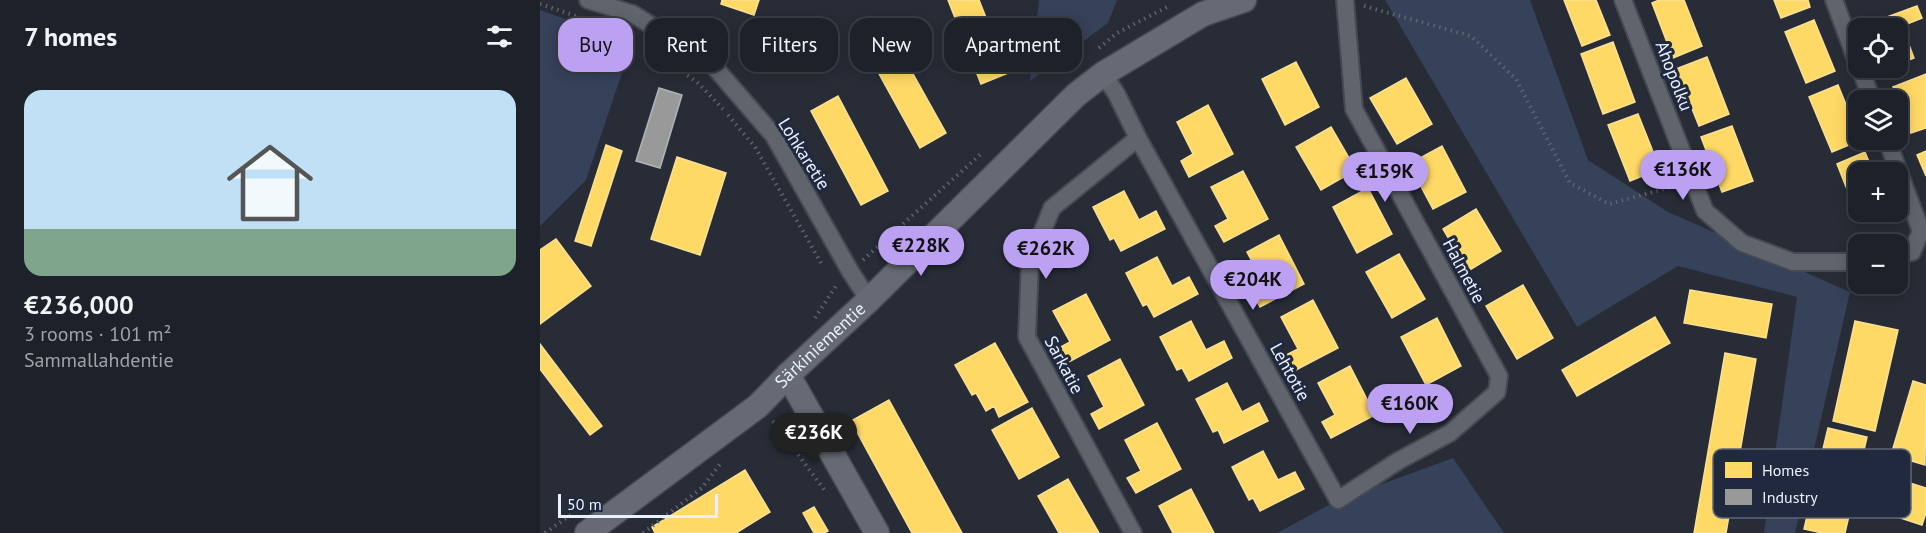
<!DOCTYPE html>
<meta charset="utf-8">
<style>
body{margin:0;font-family:"PT Sans",sans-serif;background:#252931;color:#f1f3f6;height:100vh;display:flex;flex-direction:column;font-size:22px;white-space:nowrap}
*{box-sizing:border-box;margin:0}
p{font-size:20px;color:#a0a3a8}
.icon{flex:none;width:33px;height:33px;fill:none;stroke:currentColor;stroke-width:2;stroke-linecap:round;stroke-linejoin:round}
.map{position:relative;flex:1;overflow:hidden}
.sheet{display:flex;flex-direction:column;background:#1d2129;width:540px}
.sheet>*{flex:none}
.banner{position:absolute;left:18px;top:18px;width:570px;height:54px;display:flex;gap:12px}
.tools{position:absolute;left:1308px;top:18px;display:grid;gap:12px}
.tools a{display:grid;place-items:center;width:60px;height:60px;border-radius:12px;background:#1d2129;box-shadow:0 3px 15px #0003,0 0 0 2px #3b3e46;font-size:30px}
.scale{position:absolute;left:18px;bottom:15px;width:160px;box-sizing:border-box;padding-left:6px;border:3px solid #eaf0ff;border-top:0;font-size:16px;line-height:21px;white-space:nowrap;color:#eaf0ff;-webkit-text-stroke:4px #20293e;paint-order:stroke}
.price{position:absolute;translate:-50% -51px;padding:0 14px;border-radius:21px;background:#bca0f2;color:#111;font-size:20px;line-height:39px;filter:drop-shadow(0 2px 3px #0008)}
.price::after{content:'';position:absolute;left:50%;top:36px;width:18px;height:14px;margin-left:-9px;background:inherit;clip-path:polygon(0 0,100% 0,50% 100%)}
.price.selected{background:#222;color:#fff}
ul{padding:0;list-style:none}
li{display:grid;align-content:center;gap:12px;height:318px;padding:0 24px}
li+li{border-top:2px solid #3b3e46}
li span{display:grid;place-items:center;height:186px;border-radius:18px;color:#555}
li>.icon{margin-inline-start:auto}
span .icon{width:108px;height:108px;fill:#fffc;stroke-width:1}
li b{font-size:26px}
h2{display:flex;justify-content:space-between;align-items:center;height:72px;padding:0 24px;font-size:26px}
.chip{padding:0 21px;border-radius:18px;background:#1d2129;box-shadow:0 3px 15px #0003,0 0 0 2px #3b3e46;font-size:21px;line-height:54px}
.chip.selected{background:#bca0f2;color:#111}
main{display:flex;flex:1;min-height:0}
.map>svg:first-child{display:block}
.green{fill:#36415a}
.homes{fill:#ffd966;stroke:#f9e094;stroke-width:1.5}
.industry{fill:#999;stroke:#b1b3b8;stroke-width:1.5}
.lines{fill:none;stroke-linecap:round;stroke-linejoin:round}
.street-casing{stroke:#454953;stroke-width:20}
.secondary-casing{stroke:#454953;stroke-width:27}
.path{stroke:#5e636d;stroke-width:4;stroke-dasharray:1.5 4.5;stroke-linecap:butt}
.street{stroke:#60646d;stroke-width:16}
.secondary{stroke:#666a74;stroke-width:24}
.labels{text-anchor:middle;stroke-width:6;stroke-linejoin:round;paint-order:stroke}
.street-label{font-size:18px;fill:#eaf0ff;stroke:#20293e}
.key{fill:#20293e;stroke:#5d6578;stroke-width:1.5}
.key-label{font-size:16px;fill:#eaf0ff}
</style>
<main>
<section class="sheet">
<h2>7 homes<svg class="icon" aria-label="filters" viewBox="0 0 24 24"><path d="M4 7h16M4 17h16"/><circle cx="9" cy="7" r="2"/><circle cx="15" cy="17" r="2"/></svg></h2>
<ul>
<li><span style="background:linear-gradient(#bfe0f5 75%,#7fa58c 0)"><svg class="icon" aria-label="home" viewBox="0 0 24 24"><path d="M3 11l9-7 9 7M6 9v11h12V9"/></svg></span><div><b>€236,000</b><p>3 rooms · 101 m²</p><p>Sammallahdentie</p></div></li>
</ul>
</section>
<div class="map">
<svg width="1386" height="533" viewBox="0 0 1386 533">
<rect width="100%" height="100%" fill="#272c37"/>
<path class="green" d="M499 0H577L568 23 490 81Z
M845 0H990L1048 160 1128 212 1310 292 1255 533H1224L1257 297 1138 266 1037 327Z
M0 10 84 40 86 61 46 180 0 226Z
M913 458 964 533H737L798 500Z"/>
<path class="homes" d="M182 0H219L214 15 181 4Z
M408 0H439L468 73 441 84Z
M1024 0H1056L1070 35 1042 46Z
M1119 0H1144L1162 46 1133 58 1112 3Z
M1234 0H1268L1270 7 1241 18Z
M1377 6 1382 18 1362 26 1374 58 1358 64V28H1330L1328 24Z
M1274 20 1295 71 1266 83 1245 32Z
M353 38 406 133 380 148 327 52Z
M1073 42 1095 102 1063 114 1041 54Z
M1167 57 1189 114 1159 126 1136 69Z
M756 62 779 107 745 125 722 79Z
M1386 74V128L1371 133 1353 87Z
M866 78 892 124 857 144 830 98Z
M1298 85 1318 134V140H1321L1292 152 1269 97Z
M298 96 348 191 321 205 271 111Z
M668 105 693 154 649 177 641 161 653 154 637 122Z
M1098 114 1120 169 1090 181 1068 125Z
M1192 126 1213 181 1182 192 1161 137Z
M791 127 816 170 781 190 756 147Z
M66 145 82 151 51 246 35 241Z
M902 146 926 192 893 209 869 164Z
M1386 151V176L1377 155Z
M1325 152 1333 172H1318V212H1332L1318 217 1297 164Z
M137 157 186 173 160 255 111 239Z
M703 171 728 219 684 242 675 226 688 219 671 187Z
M828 188 852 234 817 253 793 207Z
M584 191 599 220 616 211 625 229 581 251 574 238 570 240 553 207Z
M936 209 961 251 928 271 903 229Z
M739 235 764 284 720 307 712 291 724 284 707 252Z
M16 239 51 286 0 324V250Z
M859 254 885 299 852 318 826 272Z
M617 257 632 286 649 277 658 294 614 317 607 304 603 306 586 273Z
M983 285 1013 338 977 359 946 306Z
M1150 290 1232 304 1226 338 1144 323Z
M546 294 570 340 525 364 517 349 530 342 513 311Z
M773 300 798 348 754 371 746 355 758 349 741 317Z
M1115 317 1130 343 1037 396 1022 370Z
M897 318 921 366 886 385 861 337Z
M651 321 666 350 684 341 692 358 649 381 642 368 637 370 620 337Z
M1315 321 1358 330 1335 431 1293 421Z
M455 343 488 402 459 417 454 406 446 411 436 393 432 395 415 365Z
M0 344 62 426 50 435 0 369Z
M1185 353 1216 359 1186 533H1154Z
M580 359 604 405 559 429 551 414 564 407 548 376Z
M810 366 835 415 791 438 782 422 795 415 778 383Z
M1373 381 1386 385 1385 465 1351 455Z
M687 383 702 412 719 403 728 421 684 443 678 430 673 432 656 399Z
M349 400 422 533H372L311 421Z
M492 408 519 457 479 479 452 430Z
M617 423 641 469 596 493 587 478 601 471 585 440Z
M1288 428 1327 437 1305 533H1282L1264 529Z
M723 451 738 480 755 472 764 489 720 511 713 498 709 500 692 467Z
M205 470 230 512 196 533H115L112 527Z
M1341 474 1386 488V513L1382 525 1330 508Z
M528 479 559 533H519L498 496Z
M651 489 674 533H633L619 506Z
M274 507 288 531 284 533H274L263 513Z"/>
<path class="industry" d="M119 88 142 95 120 168 96 161Z"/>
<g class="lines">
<defs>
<path id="street" d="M48 0 93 14 171 63 234 136 310 271 329 300
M1083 0 1165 211 1202 243 1253 262H1305L1318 260
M1294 0 1318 65
M1320 68 1332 100
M563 74 576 93 598 138 512 208 490 262 487 337 593 533
M598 138 798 500 858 461 910 433 957 392 959 376 814 109 805 0
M1347 140 1381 231 1372 252 1358 254"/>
<g id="secondary">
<path d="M248 375 337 533"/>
<path id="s1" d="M47 533 218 406 248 375 329 300 536 95 563 74 663 14 704 0"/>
</g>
</defs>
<use href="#street" class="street-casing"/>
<use href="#secondary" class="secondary-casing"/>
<path class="path" d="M0 4 36 16
M824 6 931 36 976 79 1030 183 1069 204 1135 186
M108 48 157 82 183 109
M559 48 577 33 629 6
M188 115 215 147 281 263
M323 260 442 153
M275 318 297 284
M233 421 286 492
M5 533 32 514
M103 533 162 488 180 464"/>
<use href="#street" class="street"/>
<use href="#secondary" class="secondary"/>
</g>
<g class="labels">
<g class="street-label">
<text transform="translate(1134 76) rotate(69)" y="6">Ahopolku</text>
<text transform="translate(264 154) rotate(58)" y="6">Lohkaretie</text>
<text transform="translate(924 271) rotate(62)" y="6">Halmetie</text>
<text dy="6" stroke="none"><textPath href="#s1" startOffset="300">Särkiniementie</textPath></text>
<text transform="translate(524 365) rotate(62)" y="6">Sarkatie</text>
<text transform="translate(750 372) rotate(61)" y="6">Lehtotie</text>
</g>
</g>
<rect x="1173" y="449" width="198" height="69" rx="9" class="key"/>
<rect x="1185" y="462" width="27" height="16" fill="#ffd966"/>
<rect x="1185" y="489" width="27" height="16" fill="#999"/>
<g class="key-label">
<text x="1222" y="476">Homes</text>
<text x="1222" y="503">Industry</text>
</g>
</svg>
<div class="tools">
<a><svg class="icon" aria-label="locate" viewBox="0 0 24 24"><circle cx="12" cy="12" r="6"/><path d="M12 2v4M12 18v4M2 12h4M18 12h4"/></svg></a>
<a><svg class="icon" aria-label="layers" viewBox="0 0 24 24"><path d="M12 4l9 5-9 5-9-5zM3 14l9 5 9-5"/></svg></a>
<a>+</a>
<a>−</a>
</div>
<div class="scale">50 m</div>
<b class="price" style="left:1143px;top:201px">€136K</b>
<b class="price" style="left:845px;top:203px">€159K</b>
<b class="price" style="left:381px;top:277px">€228K</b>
<b class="price" style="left:506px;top:280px">€262K</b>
<b class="price" style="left:713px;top:311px">€204K</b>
<b class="price" style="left:870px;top:435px">€160K</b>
<b class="price selected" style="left:274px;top:464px">€236K</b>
<div class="banner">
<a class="chip selected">Buy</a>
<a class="chip">Rent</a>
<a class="chip">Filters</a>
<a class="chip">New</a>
<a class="chip">Apartment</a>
</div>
</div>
</main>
